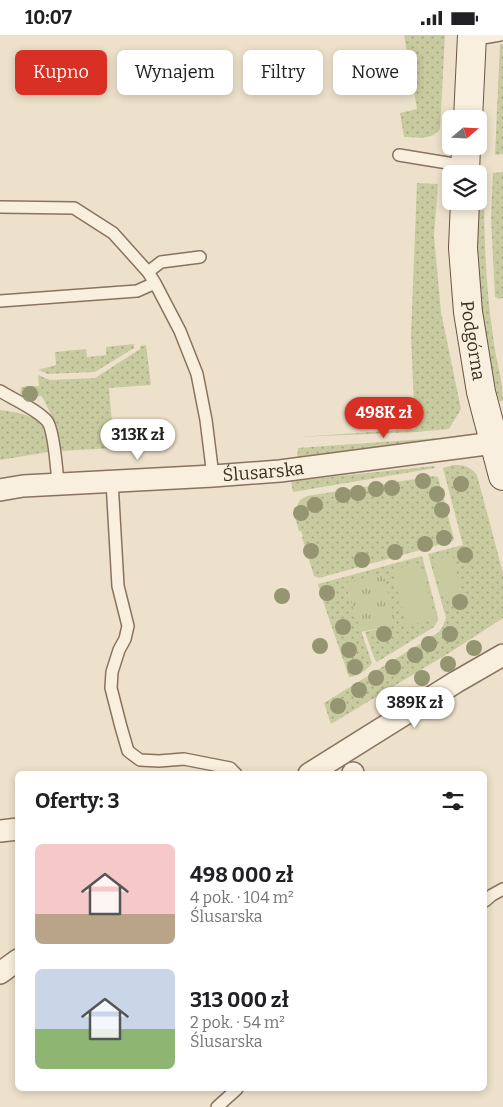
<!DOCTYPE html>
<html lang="pl">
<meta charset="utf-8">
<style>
body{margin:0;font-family:Bitter,serif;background:#f2f2f2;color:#202124;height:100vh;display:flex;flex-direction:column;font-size:19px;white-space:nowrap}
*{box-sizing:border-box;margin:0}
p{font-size:16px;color:#757577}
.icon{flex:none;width:28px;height:28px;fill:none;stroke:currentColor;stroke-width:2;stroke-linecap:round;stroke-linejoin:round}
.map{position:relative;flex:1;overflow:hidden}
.panel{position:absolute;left:15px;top:736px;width:472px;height:320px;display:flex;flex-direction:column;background:#fff;border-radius:8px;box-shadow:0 2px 8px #0003}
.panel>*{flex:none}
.banner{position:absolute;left:15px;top:15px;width:474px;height:45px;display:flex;gap:10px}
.needle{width:32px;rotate:71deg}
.fabs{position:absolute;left:442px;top:75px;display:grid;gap:10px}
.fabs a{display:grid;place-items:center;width:45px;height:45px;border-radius:8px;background:#fff;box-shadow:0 2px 8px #0003;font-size:25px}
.price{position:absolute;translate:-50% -42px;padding:0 11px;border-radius:18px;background:#fff;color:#222;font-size:16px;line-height:32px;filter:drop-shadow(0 1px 2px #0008)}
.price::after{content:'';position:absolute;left:50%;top:30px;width:15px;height:11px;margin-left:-8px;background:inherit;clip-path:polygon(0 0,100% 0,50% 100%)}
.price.active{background:#d93025;color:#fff}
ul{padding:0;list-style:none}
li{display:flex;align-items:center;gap:15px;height:125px;padding:0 20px}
li span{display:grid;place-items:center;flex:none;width:140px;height:100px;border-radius:8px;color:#555}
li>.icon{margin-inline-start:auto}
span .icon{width:60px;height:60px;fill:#fffc;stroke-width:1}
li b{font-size:21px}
h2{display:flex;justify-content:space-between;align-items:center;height:60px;padding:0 20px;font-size:21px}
.tag{padding:0 18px;border-radius:8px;background:#fff;box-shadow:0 2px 8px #0003;font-size:18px;line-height:45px}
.tag.active{background:#d93025;color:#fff}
.status{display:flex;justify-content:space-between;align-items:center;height:35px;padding:0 25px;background:#fff;direction:ltr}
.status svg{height:14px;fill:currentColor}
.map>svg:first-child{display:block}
.grass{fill:url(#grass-dots)}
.park{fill:url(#park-tufts)}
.pitch{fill:#c8cb9f}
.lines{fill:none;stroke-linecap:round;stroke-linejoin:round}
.lane-casing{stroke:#897360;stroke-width:14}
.street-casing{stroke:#897360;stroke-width:24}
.secondary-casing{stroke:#6b5543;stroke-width:30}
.lane{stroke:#f8efde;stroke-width:11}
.street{stroke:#f8efde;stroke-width:21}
.secondary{stroke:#f8efde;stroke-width:28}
.tree{fill:#959572}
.labels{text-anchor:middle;stroke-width:4;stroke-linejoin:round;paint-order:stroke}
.street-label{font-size:18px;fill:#3b2d22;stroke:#f4ebda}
</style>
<div class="status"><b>10:07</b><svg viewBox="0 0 49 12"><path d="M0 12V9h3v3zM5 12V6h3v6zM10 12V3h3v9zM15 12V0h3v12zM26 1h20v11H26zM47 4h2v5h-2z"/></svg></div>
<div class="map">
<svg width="503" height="1072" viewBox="0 0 503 1072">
<defs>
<pattern id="grass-dots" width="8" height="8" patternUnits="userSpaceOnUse" patternTransform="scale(1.25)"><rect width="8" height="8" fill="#c8cb9f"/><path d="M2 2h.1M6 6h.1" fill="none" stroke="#a4a581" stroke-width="1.8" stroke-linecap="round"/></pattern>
<pattern id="park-tufts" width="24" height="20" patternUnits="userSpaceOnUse" patternTransform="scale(1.25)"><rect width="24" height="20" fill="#c8cb9f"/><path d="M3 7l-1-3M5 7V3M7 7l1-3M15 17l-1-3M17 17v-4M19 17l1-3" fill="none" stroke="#a4a581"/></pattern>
</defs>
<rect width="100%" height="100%" fill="#ede1cb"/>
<path class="grass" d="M404 0H445L440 94C431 106 418 102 404 102L400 78 417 74Z
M500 9H503V119L495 120Z
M503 137V263L499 264 495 262 491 183 493 138Z
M484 142C484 195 485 248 493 301 495 323 503 344 503 366H499C487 319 479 270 477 221 476 203 477 184 477 166H479V144Z
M417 148 438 149 434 201 441 277 461 374 449 394 416 397 299 402 415 394 411 300Z
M134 309V313L95 337 48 339 38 335 56 330 55 317 86 314 87 322 106 320V312Z
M146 310 151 350 109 353 114 413 61 416 56 390 42 361 24 362 20 358 21 353 26 351H39L38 340 50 345 95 343 140 314V311Z
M0 375C14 377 36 379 43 393 47 400 47 410 48 417L0 425Z
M439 403 438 408 297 426 298 413Z
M453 430C464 430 470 431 477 440L503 538V583L449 618 331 689 324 668 439 597 443 591 446 583 428 519 463 510 443 433Z
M434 431 435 433 293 457 291 446Z
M434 441 438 442 454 504 453 506 319 543 314 541 302 502 303 501 301 496H299L294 478 300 465 307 461Z
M422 521 438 582V585L434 592 377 627 375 625 365 597 396 589 345 548 372 628C368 635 356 642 349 642L325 572 318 549Z"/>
<path class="park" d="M383 538 396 590 361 597 345 548Z"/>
<path class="pitch" d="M452 520 463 560 444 565 433 525Z
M420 528 435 583 407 591 392 535Z"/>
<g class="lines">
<defs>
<path id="lane" d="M471 5 500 0
M399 120 466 131
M0 172 74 173 113 198 148 237 155 248 180 296 197 339 206 385 213 441
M148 237 161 227 200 222
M0 266 137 256 155 248
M0 356C13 364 38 375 47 386 54 394 57 437 58 449
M112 446 118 551 128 591 125 604 119 615 112 637 111 653 121 692 128 716 140 725 159 726 184 724 230 733 236 739
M485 866 492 860 503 854
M217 1072 237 1054"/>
<g id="street">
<path id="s1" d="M0 455 23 451 213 441 280 436 494 408"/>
<path d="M353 738V739"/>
<path d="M309 739 456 647 503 620"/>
<path d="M0 796 18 794"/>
<path d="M0 938 18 925"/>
</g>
<g id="secondary">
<path d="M468 84 472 0"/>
<path d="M465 139 466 111"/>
<path id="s2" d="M465 166 463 213 468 277 481 357 503 441"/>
</g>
</defs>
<use href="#lane" class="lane-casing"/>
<use href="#street" class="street-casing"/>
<use href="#secondary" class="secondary-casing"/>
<use href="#lane" class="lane"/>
<use href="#street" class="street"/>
<use href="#secondary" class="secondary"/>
</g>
<g class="tree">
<circle cx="30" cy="359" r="8"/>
<circle cx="423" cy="446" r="8"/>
<circle cx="461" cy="449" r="8"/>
<circle cx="392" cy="453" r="8"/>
<circle cx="376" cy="454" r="8"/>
<circle cx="358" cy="458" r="8"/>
<circle cx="437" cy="459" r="8"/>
<circle cx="343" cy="460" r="8"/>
<circle cx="315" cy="470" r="8"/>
<circle cx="442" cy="475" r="8"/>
<circle cx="301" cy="478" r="8"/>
<circle cx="444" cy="503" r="8"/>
<circle cx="425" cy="509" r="8"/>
<circle cx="311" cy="516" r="8"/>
<circle cx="395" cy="517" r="8"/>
<circle cx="465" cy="520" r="8"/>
<circle cx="362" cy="525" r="8"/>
<circle cx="327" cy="558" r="8"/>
<circle cx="282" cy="561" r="8"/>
<circle cx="460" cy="567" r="8"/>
<circle cx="343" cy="592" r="8"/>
<circle cx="384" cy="599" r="8"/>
<circle cx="450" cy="599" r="8"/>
<circle cx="429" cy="609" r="8"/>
<circle cx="320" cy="611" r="8"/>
<circle cx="474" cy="613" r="8"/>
<circle cx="349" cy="615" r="8"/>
<circle cx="415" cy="620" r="8"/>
<circle cx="448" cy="629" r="8"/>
<circle cx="355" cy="632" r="8"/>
<circle cx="393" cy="632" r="8"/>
<circle cx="376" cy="643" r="8"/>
<circle cx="422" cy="643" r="8"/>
<circle cx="359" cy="655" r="8"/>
<circle cx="338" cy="671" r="8"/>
</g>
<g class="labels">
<g class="street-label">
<text dy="6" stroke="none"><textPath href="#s2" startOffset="140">Podgórna</textPath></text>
<text dy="6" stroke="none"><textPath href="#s1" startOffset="264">Ślusarska</textPath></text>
</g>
</g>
</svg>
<div class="fabs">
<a><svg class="needle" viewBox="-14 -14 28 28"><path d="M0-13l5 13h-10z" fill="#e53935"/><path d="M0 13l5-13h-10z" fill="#757577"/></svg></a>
<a><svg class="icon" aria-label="layers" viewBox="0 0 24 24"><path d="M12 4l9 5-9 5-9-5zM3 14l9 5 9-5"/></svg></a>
</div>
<b class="price active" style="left:384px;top:404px">498K zł</b>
<b class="price" style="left:138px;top:426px">313K zł</b>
<b class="price" style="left:415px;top:694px">389K zł</b>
<div class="banner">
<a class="tag active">Kupno</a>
<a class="tag">Wynajem</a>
<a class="tag">Filtry</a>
<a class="tag">Nowe</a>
</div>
<section class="panel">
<h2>Oferty: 3<svg class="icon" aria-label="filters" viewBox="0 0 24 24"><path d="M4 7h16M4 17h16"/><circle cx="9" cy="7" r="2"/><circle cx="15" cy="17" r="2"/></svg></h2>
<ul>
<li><span style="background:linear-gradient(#f6c9c9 70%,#b9a48a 0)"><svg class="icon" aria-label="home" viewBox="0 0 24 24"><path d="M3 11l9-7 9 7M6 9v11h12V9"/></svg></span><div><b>498 000 zł</b><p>4 pok. · 104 m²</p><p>Ślusarska</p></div></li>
<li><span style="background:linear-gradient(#c9d6e8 60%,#8fb573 0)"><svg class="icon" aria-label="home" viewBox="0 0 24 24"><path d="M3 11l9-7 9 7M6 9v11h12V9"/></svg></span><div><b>313 000 zł</b><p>2 pok. · 54 m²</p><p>Ślusarska</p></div></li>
</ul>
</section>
</div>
